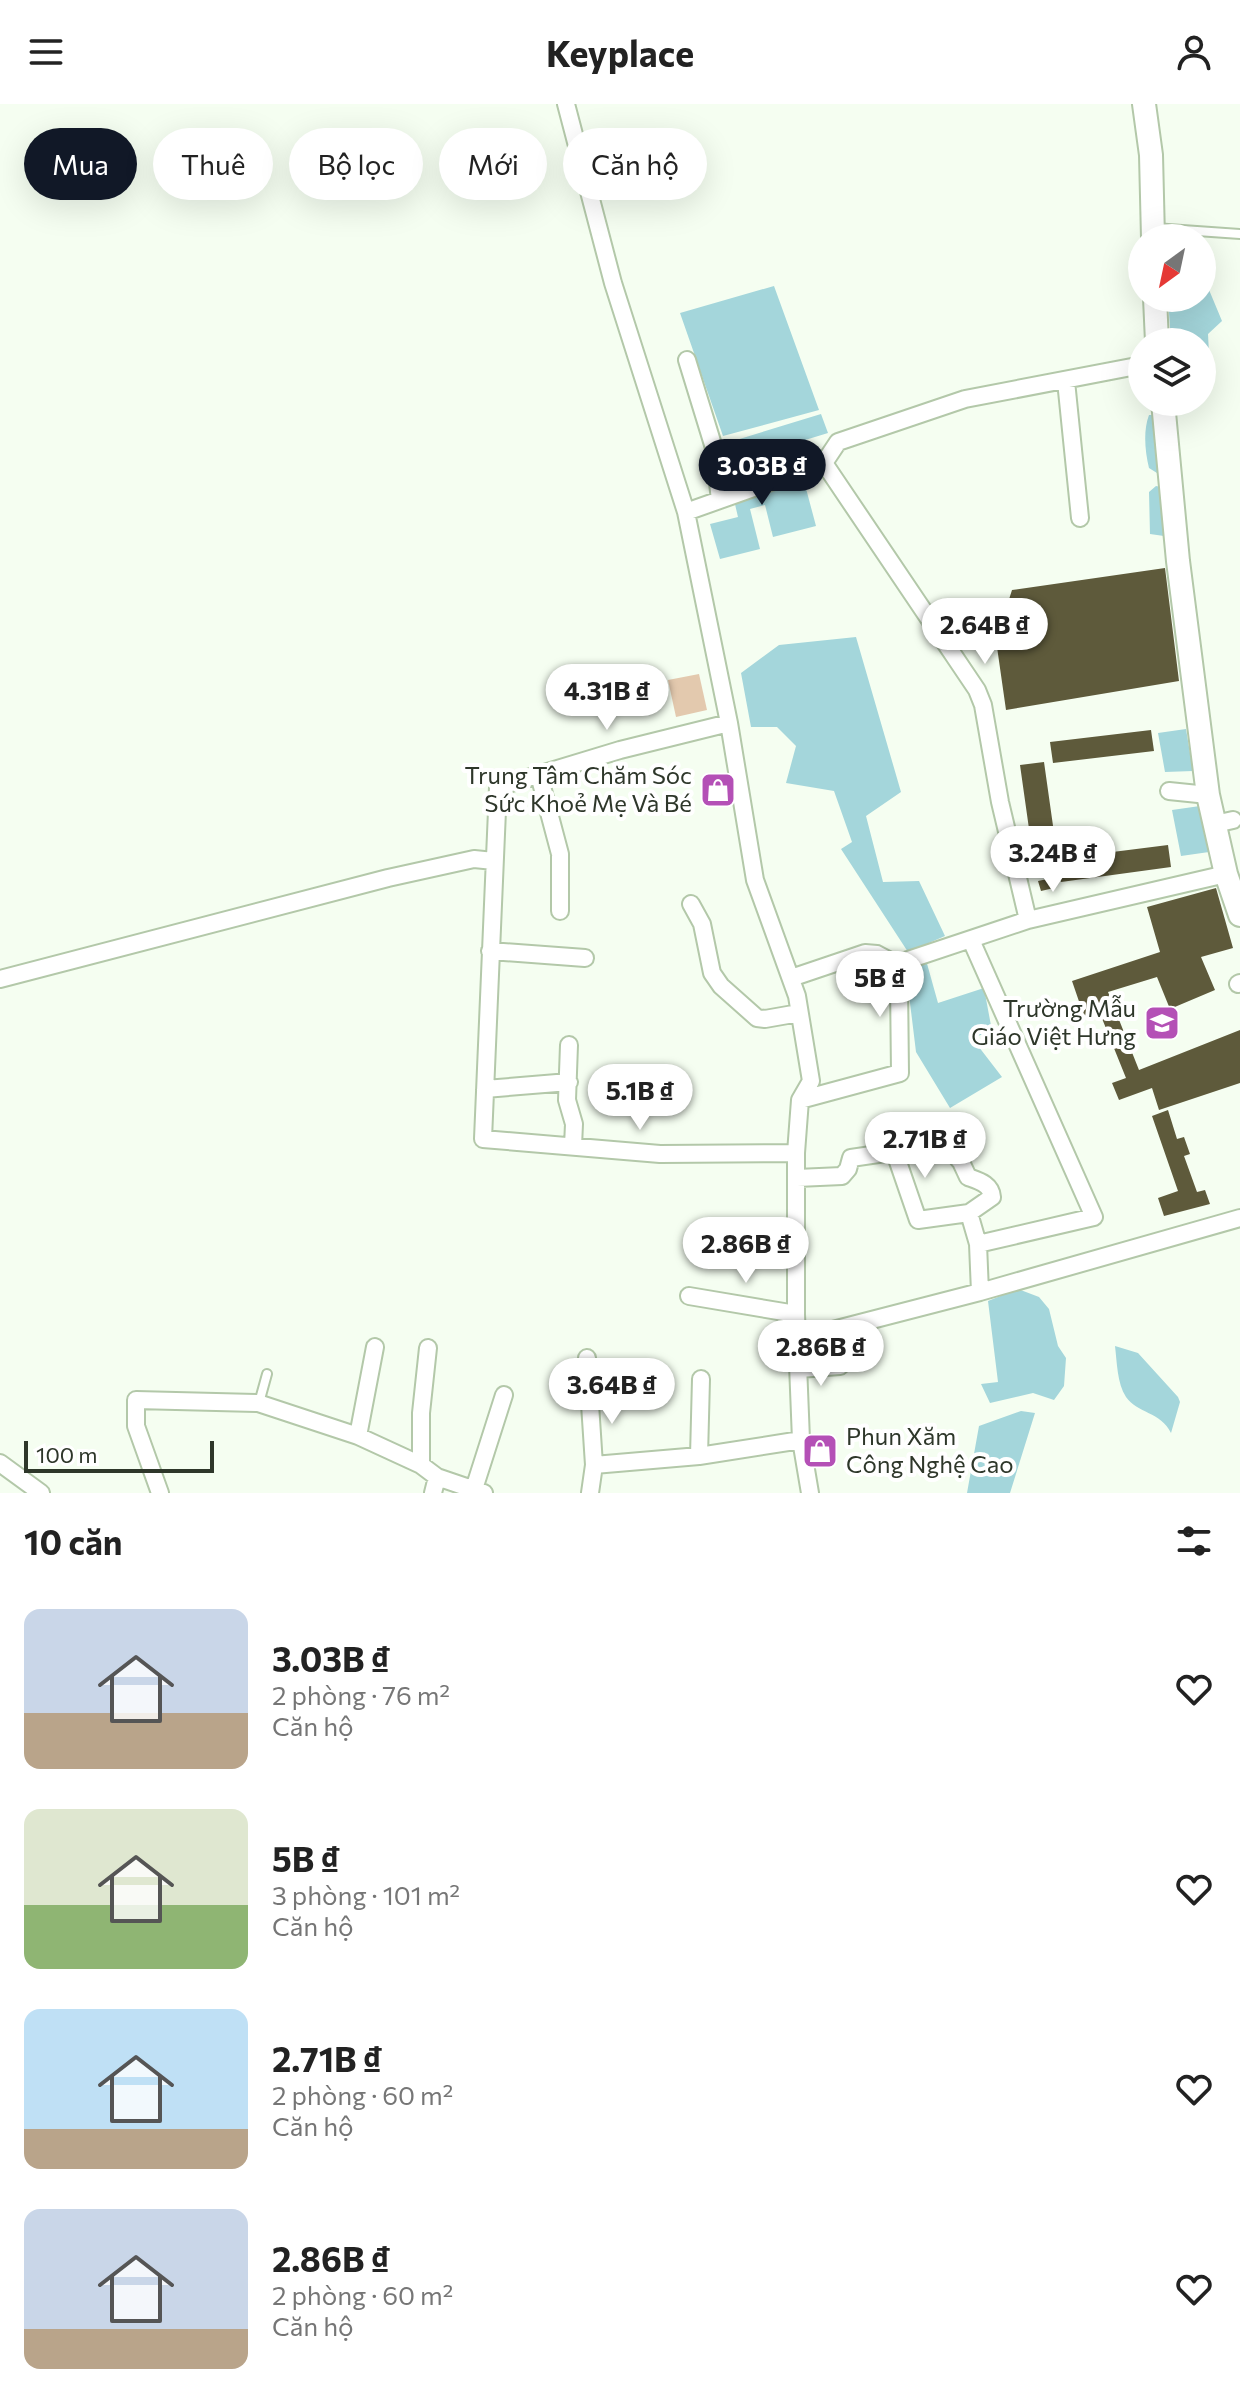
<!DOCTYPE html>
<html lang="vi">
<meta charset="utf-8">
<style>
body{margin:0;font-family:Commissioner,sans-serif;background:#f2f2f2;color:#222;height:100vh;display:flex;flex-direction:column;font-size:30px;white-space:nowrap}
*{box-sizing:border-box;margin:0}
p{font-size:26px;color:#767676}
.icon{flex:none;width:44px;height:44px;fill:none;stroke:currentColor;stroke-width:2;stroke-linecap:round;stroke-linejoin:round}
.map{position:relative;height:1389px;overflow:hidden}
.details{display:flex;flex-direction:column;background:#fff;flex:1}
.details>*{flex:none}
.hud{position:absolute;left:24px;top:24px;width:800px;height:72px;display:flex;gap:16px}
.needle{width:52px;rotate:213deg}
.fabs{position:absolute;left:1128px;top:120px;display:grid;gap:16px}
.fabs a{display:grid;place-items:center;width:88px;height:88px;border-radius:50%;background:#fff;box-shadow:0 8px 32px #0002;font-size:40px}
.scale{position:absolute;left:24px;bottom:20px;width:190px;box-sizing:border-box;padding-left:8px;border:4px solid #2e372a;border-top:0;font-size:22px;line-height:28px;white-space:nowrap;color:#2e372a;-webkit-text-stroke:6px #fff;paint-order:stroke}
.price{position:absolute;translate:-50% -68px;padding:0 18px;border-radius:28px;background:#fff;color:#222;font-size:26px;line-height:52px;filter:drop-shadow(0 2px 4px #0008)}
.price::after{content:'';position:absolute;left:50%;top:48px;width:24px;height:18px;margin-left:-12px;background:inherit;clip-path:polygon(0 0,100% 0,50% 100%)}
.price.active{background:#111827;color:#fff}
ul{padding:0;list-style:none}
li{display:flex;align-items:center;gap:24px;height:200px;padding:0 24px}
li span{display:grid;place-items:center;flex:none;width:224px;height:160px;border-radius:16px;color:#555}
li>.icon{margin-inline-start:auto}
span .icon{width:96px;height:96px;fill:#fffc;stroke-width:1}
li b{font-size:34px}
h2{display:flex;justify-content:space-between;align-items:center;height:96px;padding:0 24px;font-size:34px}
.tag{padding:0 28px;border-radius:36px;background:#fff;box-shadow:0 8px 32px #0002;font-size:28px;line-height:72px}
.tag.active{background:#111827;color:#fff}
header{display:flex;justify-content:space-between;align-items:center;height:104px;padding:0 24px;background:#fff;font-size:36px;font-weight:700}
.map>svg:first-child{display:block}
.green{fill:#e3c9ae}
.water{fill:#a4d6db}
.building{fill:#5e5a3b}
.lines{fill:none;stroke-linecap:round;stroke-linejoin:round}
.lane-casing{stroke:#b3c8a9;stroke-width:12}
.street-casing{stroke:#b3c8a9;stroke-width:20}
.secondary-casing{stroke:#b3c8a9;stroke-width:26}
.lane{stroke:#fff;stroke-width:8}
.street{stroke:#fff;stroke-width:16}
.secondary{stroke:#fff;stroke-width:22}
.labels{text-anchor:middle;stroke-width:8;stroke-linejoin:round;paint-order:stroke}
.poi-label{font-size:24px;fill:#2e372a;stroke:#fff;text-anchor:end}
</style>
<header><svg class="icon" aria-label="menu" viewBox="0 0 24 24"><path d="M4 6h16M4 12h16M4 18h16"/></svg>Keyplace<svg class="icon" aria-label="person" viewBox="0 0 24 24"><circle cx="12" cy="8" r="4"/><path d="M4 21q1-7 8-7t8 7"/></svg></header>
<div class="map">
<svg width="1240" height="1389" viewBox="0 0 1240 1389">
<rect width="100%" height="100%" fill="#f5fef1"/>
<path class="green" d="M699 570 707 606 676 613 668 576Z"/>
<path class="water" d="M1202 169 1222 217 1208 230 1210 270 1202 271V238H1171L1168 194H1202Z
M774 182 819 306 723 332 680 209Z
M821 310 828 329 724 361 720 341Z
M1149 311H1160L1163 366 1157 369 1149 364C1145 348 1143 327 1149 311Z
M804 377 816 422 773 433 765 401 750 405 760 445 720 455 710 420 738 413 734 396Z
M1156 382 1166 384 1171 433 1150 430 1149 388Z
M856 533 901 688 866 712 883 778 919 777 945 832 908 848 841 745 852 738 834 687 786 679 796 642 777 623H751L741 569 779 541Z
M1186 625 1193 667 1165 668 1158 629Z
M1200 702 1209 748 1181 752 1172 706Z
M926 856 938 899 984 884 992 927 972 934 1002 973 950 1004 916 948 906 866Z
M1018 1185 1039 1193 1049 1205 1058 1242 1066 1254 1064 1282 1054 1296 1033 1289 990 1299 981 1280 998 1278 988 1197Z
M1115 1242 1138 1249 1178 1293 1180 1298 1171 1329C1161 1308 1137 1309 1126 1293 1117 1279 1117 1258 1115 1242Z
M1021 1307 1035 1309 1010 1389H967L979 1322Z"/>
<path class="building" d="M1165 464 1179 577 1006 606 996 536 1012 486Z
M1151 626 1154 647 1053 659 1050 638Z
M1044 658 1056 743 1032 746 1020 661Z
M1168 741 1171 763 1061 778 1057 755Z
M1052 774 1054 784 1041 787 1038 777Z
M1216 784 1233 844 1201 853 1215 886 1170 905 1157 873 1108 888 1139 966 1240 926V979L1159 1006 1152 984 1119 996 1112 979 1126 974 1099 907 1084 912 1072 877 1160 848 1147 803Z
M1168 1006 1177 1035 1184 1033 1190 1050 1184 1052 1197 1088 1205 1086 1210 1100 1164 1112 1158 1094 1178 1087 1152 1012Z"/>
<g class="lines">
<defs>
<path id="lane" d="M1154 124 1240 130
M259 1299 267 1270"/>
<path id="street" d="M566 0 613 179 686 408 729 619 755 776 797 892 811 977 800 996 796 1049V1210L801 1336 810 1389
M687 256 714 344 720 396
M1066 277 1080 414
M824 359 977 586 983 601 1000 698 1028 816
M686 408 824 359 838 338 965 295 1142 261
M729 619 620 646 498 683 483 1035 660 1050 796 1049
M539 671 560 750V807
M1169 687 1208 691
M1215 720 1233 716
M691 800 702 820 712 869 721 882 757 914 765 915 799 909
M971 836 1094 1113 978 1140
M490 847 585 854
M896 860 1028 816 1226 770
M791 874 865 849 877 850 896 860 899 880 900 969 800 996
M0 875 388 774 474 755 494 757
M1238 880 1240 879
M569 941 567 996 574 1020 573 1042
M485 985 569 978
M940 1033 961 1058 968 1073C979 1077 991 1080 992 1093L969 1109
M797 1074 842 1072 848 1065 851 1054 892 1048 896 1052 918 1116 969 1109 978 1140 980 1188
M689 1192 796 1210
M798 1235 980 1188 1240 1114
M587 1254 594 1361 590 1389
M799 1265 840 1262
M358 1332 375 1243
M699 1352 701 1275
M0 1359 41 1389
M421 1361V1309L428 1244
M594 1361 699 1352 801 1336
M474 1385 504 1291
M160 1389 136 1322V1296L258 1299 358 1332 421 1361 437 1373 484 1389
M433 1389 437 1373"/>
<path id="secondary" d="M1144 0 1151 51 1153 134
M1155 194 1157 238
M1163 298 1178 457 1208 691 1226 770 1240 811"/>
</defs>
<use href="#lane" class="lane-casing"/>
<use href="#street" class="street-casing"/>
<use href="#secondary" class="secondary-casing"/>
<use href="#lane" class="lane"/>
<use href="#street" class="street"/>
<use href="#secondary" class="secondary"/>
</g>
<defs>
<symbol id="shop-square" viewBox="-11 -11 22 22"><rect x="-9" y="-9" width="18" height="18" rx="4" fill="#b450b6" stroke="#fff"/><path d="M-5-2.5h2.3a2.7 3.5 0 0 1 5.4 0H5L5.5 6h-11ZM-1.5-2.5h3a1.5 2.3 0 0 0-3 0Z" fill="#fff"/></symbol>
<symbol id="school-square" viewBox="-11 -11 22 22"><rect x="-9" y="-9" width="18" height="18" rx="4" fill="#b450b6" stroke="#fff"/><path d="M0-5L7-2L0 1L-7-2ZM-4 1L0 2.5L4 1V4Q0 6-4 4Z" fill="#fff"/></symbol>
</defs>
<g fill-rule="evenodd">
<use href="#shop-square" x="698" y="666" width="40" height="40"/>
<use href="#school-square" x="1142" y="899" width="40" height="40"/>
<use href="#shop-square" x="800" y="1327" width="40" height="40"/>
</g>
<g class="labels">
<g class="poi-label">
<text x="692" y="680">Trung Tâm Chăm Sóc<tspan x="692" dy="28">Sức Khoẻ Mẹ Và Bé</tspan></text>
<text x="1136" y="913">Trường Mẫu<tspan x="1136" dy="28">Giáo Việt Hưng</tspan></text>
<text x="846" y="1341" text-anchor="start">Phun Xăm<tspan x="846" dy="28">Công Nghệ Cao</tspan></text>
</g>
</g>
</svg>
<div class="fabs">
<a><svg class="needle" viewBox="-14 -14 28 28"><path d="M0-13l5 13h-10z" fill="#e53935"/><path d="M0 13l5-13h-10z" fill="#767676"/></svg></a>
<a><svg class="icon" aria-label="layers" viewBox="0 0 24 24"><path d="M12 4l9 5-9 5-9-5zM3 14l9 5 9-5"/></svg></a>
</div>
<div class="scale">100 m</div>
<b class="price active" style="left:762px;top:403px">3.03B ₫</b>
<b class="price" style="left:985px;top:562px">2.64B ₫</b>
<b class="price" style="left:607px;top:628px">4.31B ₫</b>
<b class="price" style="left:1053px;top:790px">3.24B ₫</b>
<b class="price" style="left:880px;top:915px">5B ₫</b>
<b class="price" style="left:640px;top:1028px">5.1B ₫</b>
<b class="price" style="left:925px;top:1076px">2.71B ₫</b>
<b class="price" style="left:746px;top:1181px">2.86B ₫</b>
<b class="price" style="left:821px;top:1284px">2.86B ₫</b>
<b class="price" style="left:612px;top:1322px">3.64B ₫</b>
<div class="hud">
<a class="tag active">Mua</a>
<a class="tag">Thuê</a>
<a class="tag">Bộ lọc</a>
<a class="tag">Mới</a>
<a class="tag">Căn hộ</a>
</div>
</div>
<section class="details">
<h2>10 căn<svg class="icon" aria-label="filters" viewBox="0 0 24 24"><path d="M4 7h16M4 17h16"/><circle cx="9" cy="7" r="2"/><circle cx="15" cy="17" r="2"/></svg></h2>
<ul>
<li><span style="background:linear-gradient(#c9d6e8 65%,#b9a48a 0)"><svg class="icon" aria-label="home" viewBox="0 0 24 24"><path d="M3 11l9-7 9 7M6 9v11h12V9"/></svg></span><div><b>3.03B ₫</b><p>2 phòng · 76 m²</p><p>Căn hộ</p></div><svg class="icon" aria-label="heart" viewBox="0 0 24 24"><path d="M12 20l-8-8c-3-5 5-10 8-4 3-6 11-1 8 4z"/></svg></li>
<li><span style="background:linear-gradient(#dfe7d0 60%,#8fb573 0)"><svg class="icon" aria-label="home" viewBox="0 0 24 24"><path d="M3 11l9-7 9 7M6 9v11h12V9"/></svg></span><div><b>5B ₫</b><p>3 phòng · 101 m²</p><p>Căn hộ</p></div><svg class="icon" aria-label="heart" viewBox="0 0 24 24"><path d="M12 20l-8-8c-3-5 5-10 8-4 3-6 11-1 8 4z"/></svg></li>
<li><span style="background:linear-gradient(#bfe0f5 75%,#b9a48a 0)"><svg class="icon" aria-label="home" viewBox="0 0 24 24"><path d="M3 11l9-7 9 7M6 9v11h12V9"/></svg></span><div><b>2.71B ₫</b><p>2 phòng · 60 m²</p><p>Căn hộ</p></div><svg class="icon" aria-label="heart" viewBox="0 0 24 24"><path d="M12 20l-8-8c-3-5 5-10 8-4 3-6 11-1 8 4z"/></svg></li>
<li><span style="background:linear-gradient(#c9d6e8 75%,#b9a48a 0)"><svg class="icon" aria-label="home" viewBox="0 0 24 24"><path d="M3 11l9-7 9 7M6 9v11h12V9"/></svg></span><div><b>2.86B ₫</b><p>2 phòng · 60 m²</p><p>Căn hộ</p></div><svg class="icon" aria-label="heart" viewBox="0 0 24 24"><path d="M12 20l-8-8c-3-5 5-10 8-4 3-6 11-1 8 4z"/></svg></li>
</ul>
</section>
